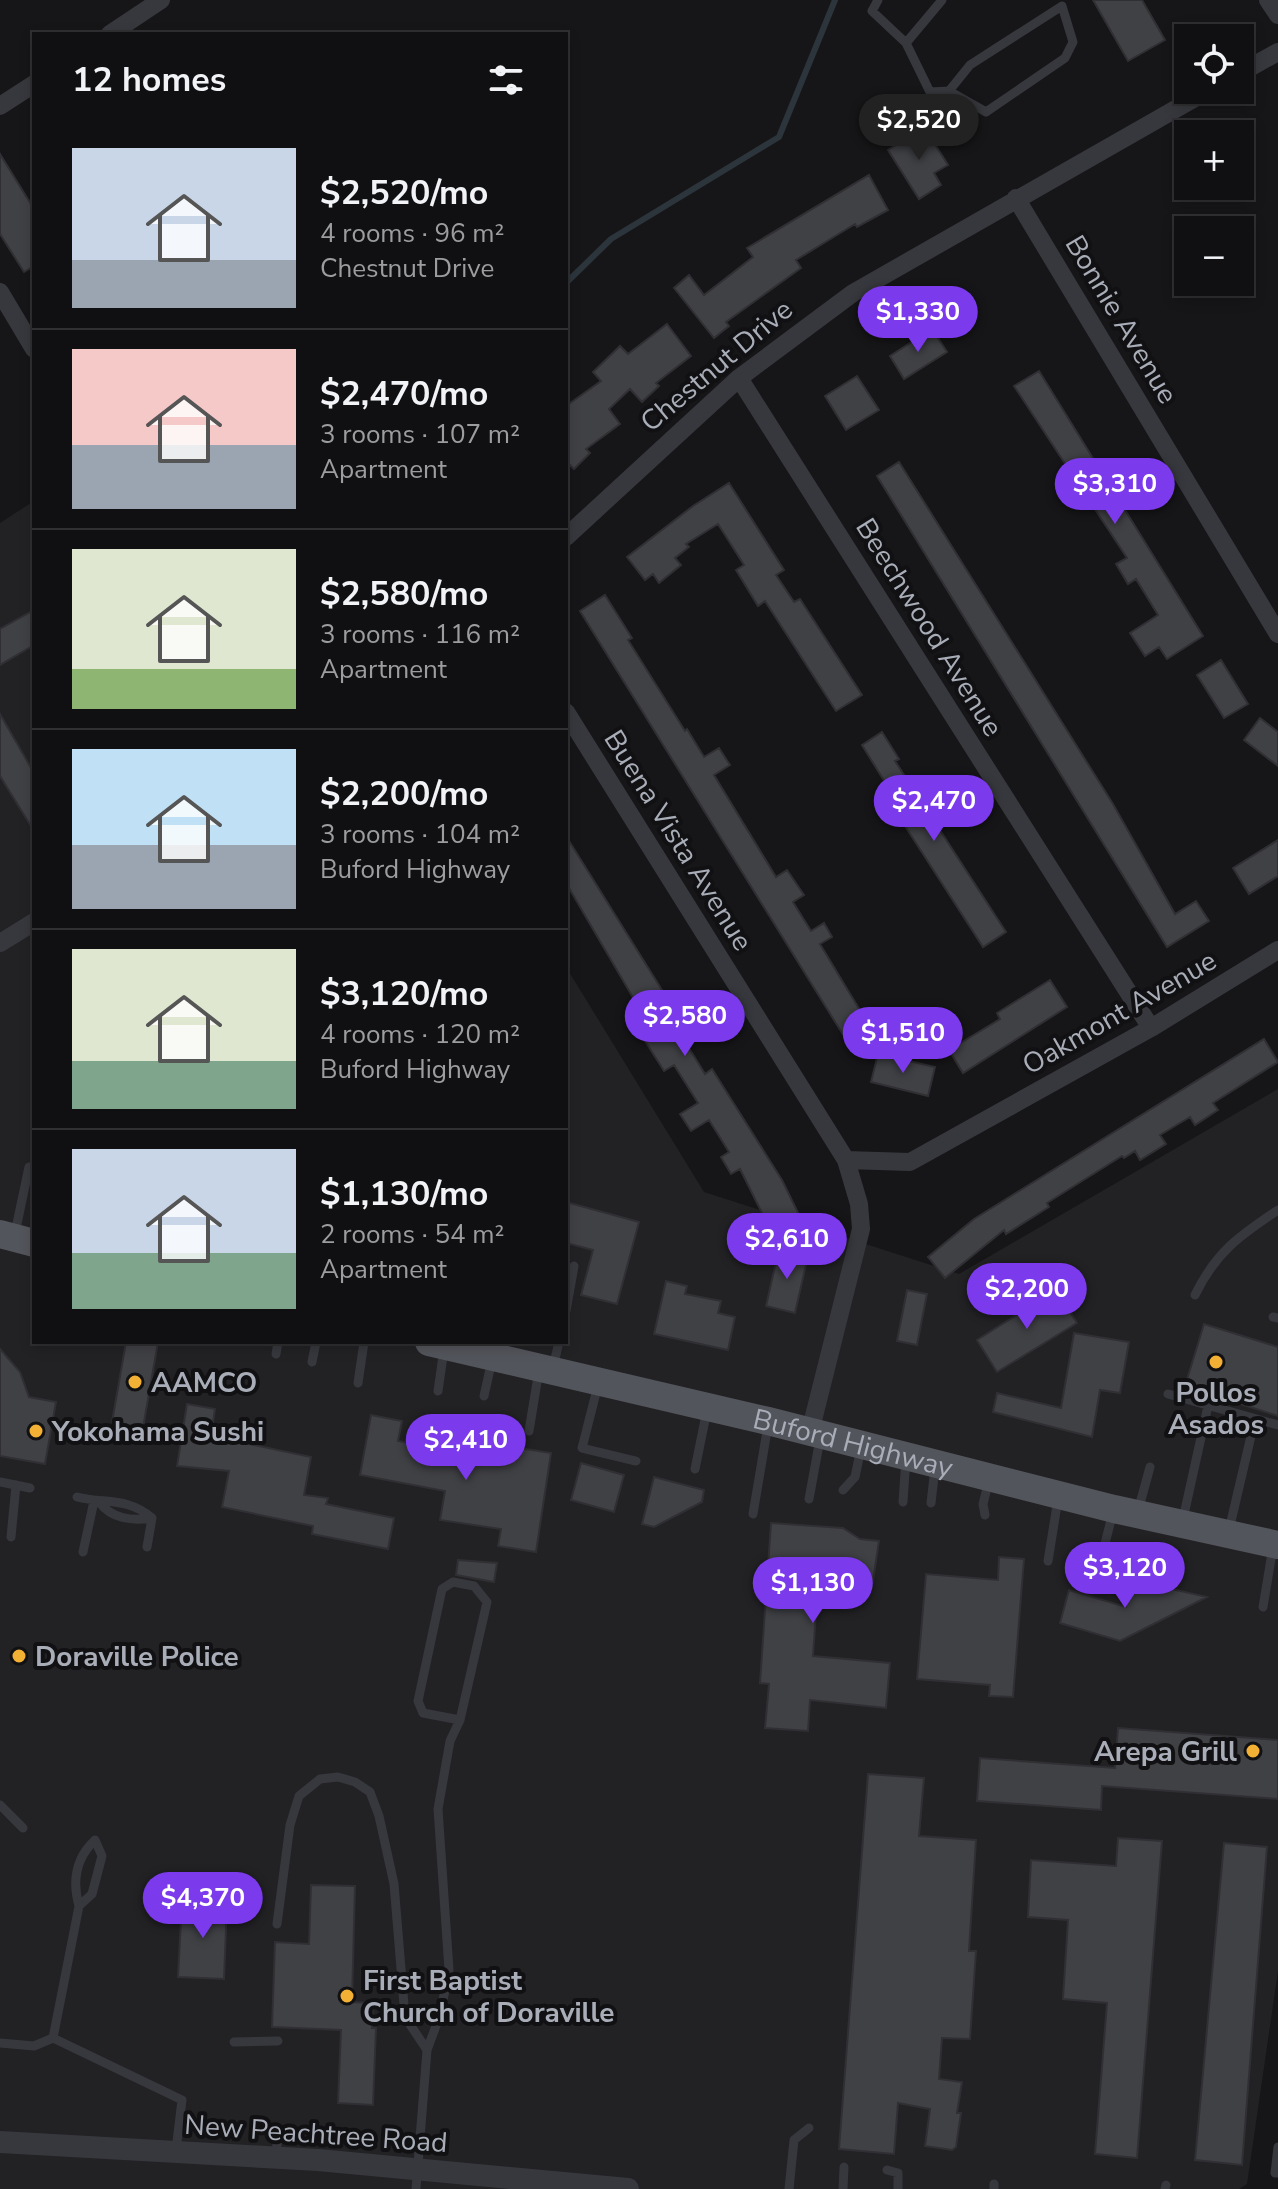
<!DOCTYPE html>
<meta charset="utf-8">
<style>
body{margin:0;font-family:"Nunito Sans",sans-serif;background:#19191b;color:#f1f3f6;height:100vh;display:flex;flex-direction:column;font-size:30px;white-space:nowrap}
*{box-sizing:border-box;margin:0}
p{font-size:26px;color:#9c9d9f}
.icon{flex:none;width:44px;height:44px;fill:none;stroke:currentColor;stroke-width:2;stroke-linecap:round;stroke-linejoin:round}
.map{position:relative;flex:1;overflow:hidden}
.drawer{position:absolute;left:32px;top:32px;width:536px;height:1312px;display:flex;flex-direction:column;background:#101012;border-radius:0px;box-shadow:0 4px 12px #0003,0 0 0 2px #303032}
.drawer>*{flex:none}
.controls{position:absolute;left:1174px;top:24px;display:grid;gap:16px}
.controls a{display:grid;place-items:center;width:80px;height:80px;border-radius:0px;background:#101012;box-shadow:0 4px 12px #0003,0 0 0 2px #303032;font-size:40px}
.price{position:absolute;translate:-50% -68px;padding:0 18px;border-radius:28px;background:#7c3aed;color:#fff;font-size:26px;line-height:52px;filter:drop-shadow(0 2px 4px #0008)}
.price::after{content:'';position:absolute;left:50%;top:48px;width:24px;height:18px;margin-left:-12px;background:inherit;clip-path:polygon(0 0,100% 0,50% 100%)}
.price.selected{background:#222;color:#fff}
ul{padding:0;list-style:none}
li{display:flex;align-items:center;gap:24px;height:200px;padding:0 40px}
li+li{border-top:2px solid #303032}
li span{display:grid;place-items:center;flex:none;width:224px;height:160px;border-radius:0px;color:#555}
li>.icon{margin-inline-start:auto}
span .icon{width:96px;height:96px;fill:#fffc;stroke-width:1}
li b{font-size:34px}
h2{display:flex;justify-content:space-between;align-items:center;height:96px;padding:0 40px;font-size:34px}
.map>svg:first-child{display:block}
.built{fill:#222225}
.lines{fill:none;stroke-linecap:round;stroke-linejoin:round}
.stream{stroke:#2c353c;stroke-width:6}
.building{fill:#404145;stroke:#303034;stroke-width:2}
.service{stroke:#37383d;stroke-width:9}
.minor{stroke:#37383d;stroke-width:18}
.tertiary{stroke:#37383d;stroke-width:22}
.primary{stroke:#53555c;stroke-width:28}
.poi-dot{fill:#f2b134;stroke:#111113;stroke-width:3}
.labels{text-anchor:middle;stroke-width:8;stroke-linejoin:round;paint-order:stroke}
.street-label{font-size:28px;fill:#a8adb8;stroke:#111113}
.poi-label{font-size:28px;font-weight:bold;fill:#a8adb8;stroke:#111113;text-anchor:start}
</style>
<div class="map">
<svg width="1278" height="2189" viewBox="0 0 1278 2189">
<rect width="100%" height="100%" fill="#161618"/>
<path class="built" d="M34 501V1342H566V967L704 1192 959 1274 1278 1089V1971L1247 2184 1239 2189H0V523Z"/>
<g class="lines">
<path class="stream" d="M566 283 611 239 779 137 835 0"/>
</g>
<path class="building" d="M1093 0H1142L1165 40 1128 61Z
M924 127 948 165 934 173 941 185 919 199 888 150Z
M0 154 34 209V266L24 272 0 234Z
M869 175 888 210 857 227 855 224 796 260 801 268 726 322 729 326 714 338 674 288 689 275 704 295 753 257 747 248Z
M667 324 691 356 656 383 659 386 642 402 630 389 609 409 620 424 586 449 590 453 574 469 566 461V406L601 381 593 372 620 346 628 354Z
M932 329 947 352 904 379 890 356Z
M1039 371 1203 636 1167 659 1159 647 1145 656 1130 633 1158 615 1136 579 1128 584 1116 564 1127 558 1014 386Z
M857 376 879 410 846 430 825 396Z
M899 462 1113 804 1175 914 1196 901 1209 921 1167 947 877 476Z
M729 483 784 570 776 575 794 602 800 599 862 695 836 711 765 601 758 606 736 570 744 565 718 524 686 544 689 547 675 558 681 565 659 583 653 574 645 580 627 557 693 506Z
M605 595 632 638 628 640 685 731 687 729 704 757 719 748 730 765 714 775 776 877 787 870 804 895 793 902 811 931 824 923 832 937 820 944 870 1027 847 1041 580 611Z
M34 610V645L0 665V629Z
M1221 660 1248 704 1224 718 1197 675Z
M0 714 34 773V831L0 776Z
M1260 718 1278 732V766L1244 740Z
M882 732 899 759 895 761 1006 932 983 947 885 795 891 792 862 745Z
M566 836 690 1035 684 1040 705 1074 712 1069 782 1180 806 1229 777 1243 740 1169 731 1174 721 1157 729 1152 709 1120 691 1131 680 1114 698 1103 674 1065 664 1071 642 1036 652 1030 566 883Z
M1278 840V876L1249 894 1233 868Z
M1050 980 1067 1007 963 1073 949 1050 1000 1019 997 1013Z
M1264 1039 1278 1062 1213 1103 1218 1110 1195 1125 1190 1117 1160 1135 1166 1144 1140 1160 1135 1151 1124 1158 1122 1156 1047 1203 1049 1207 1006 1234 1004 1230 945 1278 928 1257 974 1219Z
M878 1054 935 1067 928 1096 871 1082Z
M566 1202 639 1222 617 1304 581 1295 593 1250 566 1243Z
M779 1249 808 1256 795 1313 766 1306Z
M666 1281 687 1286 685 1294 721 1301 718 1313 735 1317 728 1350 654 1334Z
M907 1290 927 1294 917 1345 897 1341Z
M1056 1290 1077 1323 997 1372 977 1340Z
M1204 1324 1278 1347V1416L1185 1386Z
M1074 1333 1129 1342 1120 1393 1100 1390 1092 1437 993 1412 997 1393 1061 1408Z
M126 1342H158L143 1428 112 1422Z
M0 1349 20 1372 29 1397 56 1402 45 1464 0 1456Z
M187 1404 215 1409 211 1436 311 1457 304 1495 328 1498 326 1504 394 1518 388 1549 312 1534 313 1526 222 1507 229 1471 177 1466Z
M371 1415 402 1421 398 1441 511 1459 513 1447 551 1453 536 1552 498 1546 501 1529 440 1520 445 1491 360 1475Z
M581 1463 624 1475 614 1512 571 1500Z
M654 1477 704 1490 702 1502 654 1527 642 1524Z
M771 1523 843 1528 860 1539 879 1541 872 1587 818 1582 813 1656 890 1663 886 1708 810 1700 808 1731 765 1728 769 1684 760 1683Z
M999 1557 1024 1559 1013 1697 989 1696 990 1685 917 1679 926 1574 998 1580Z
M458 1560 497 1563 494 1582 456 1575Z
M1128 1579 1207 1597 1120 1641 1060 1623 1069 1590 1126 1607Z
M1118 1728 1278 1740V1799L1102 1786 1101 1810 977 1801 980 1758 1115 1768Z
M868 1774 924 1778 919 1836 976 1840 969 1951H976L970 2039 942 2038 939 2079 962 2082 957 2113H961L956 2147 952 2150 925 2146 930 2109 898 2103 894 2154 839 2149Z
M1118 1838 1162 1841 1137 2158 1095 2154 1107 2003 1063 1999 1068 1920 1028 1917 1031 1860 1116 1866Z
M1224 1843 1267 1847 1242 2165 1195 2160Z
M311 1885 355 1886 352 2002 373 2003 372 2028H376L373 2105 338 2103 341 2030 272 2027 275 1942 309 1944Z
M182 1901 227 1903 224 1979 178 1977Z"/>
<g class="lines">
<path class="service" d="M878 0 872 11 906 43
M942 0 906 43 930 92 949 91 986 112 1065 58 1073 42 1062 6 970 65 949 91
M15 1233 29 1167 34 1168
M1195 1295C1216 1252 1239 1236 1278 1210
M566 1311 574 1266
M1273 1317 1278 1318
M276 1354 278 1342
M312 1362 316 1342
M553 1367 559 1342
M358 1383 364 1342
M598 1385 582 1448 636 1461
M438 1391 444 1349
M1168 1394 1278 1425
M484 1396 492 1360
M529 1431 539 1370
M695 1469 707 1410
M0 1482 30 1488
M843 1490 855 1477 861 1448
M77 1497C105 1504 128 1497 152 1518
M809 1499 820 1439
M99 1502C112 1519 131 1521 152 1518
M903 1502 906 1458
M931 1503 935 1468
M1138 1511 1150 1467
M753 1514 768 1425
M985 1515 983 1504 989 1480
M1183 1519 1208 1406
M1229 1530 1255 1419
M11 1537 16 1485
M147 1547 152 1518
M83 1552 94 1501
M1048 1561 1058 1499
M1098 1571 1113 1512
M1263 1607 1273 1547
M0 1805 23 1828
M79 1906 92 1894 102 1856 95 1840C76 1858 72 1881 79 1906L53 2038 182 2100 176 2150
M277 1924 290 1825 299 1796 320 1779 338 1777 355 1782 370 1792 379 1816 394 1884 405 2017 427 2050
M234 2042 278 2041
M0 2043 34 2046 53 2038
M1278 2147 1275 2173H1278
M276 2157 278 2131
M887 2170 898 2173V2189
M416 2189 427 2050 440 2015 449 1970 438 1809 450 1741 460 1720 487 1602 474 1586 453 1582 442 1589 418 1701 423 1713 460 1720
M789 2189 794 2140 809 2128
M843 2189 844 2167
M994 2189V2184
M1165 2189 1166 2185"/>
<path class="minor" d="M1268 0 1278 15
M110 34 161 0
M1240 73 1278 52
M0 106 34 84
M1016 198 1278 634
M0 292 34 349
M739 378 1151 1028
M566 537 739 378 853 293 1209 90
M566 712 846 1160 859 1204 861 1229 810 1432
M0 943 34 922
M846 1160 910 1162 1151 1028 1278 950"/>
<path class="tertiary" d="M0 2142 318 2160 628 2189"/>
<g class="primary">
<path d="M0 1234 34 1243"/>
<path id="s1" d="M429 1342 768 1421 1114 1509 1278 1545"/>
</g>
</g>
<g class="poi-dot">
<circle cx="1216" cy="1362" r="8"/>
<circle cx="135" cy="1382" r="8"/>
<circle cx="36" cy="1431" r="8"/>
<circle cx="19" cy="1656" r="8"/>
<circle cx="1253" cy="1751" r="8"/>
<circle cx="347" cy="1996" r="8"/>
</g>
<g class="labels">
<g class="street-label">
<text transform="translate(1122 319) rotate(59)" y="10">Bonnie Avenue</text>
<text transform="translate(716 365) rotate(-40)" y="10">Chestnut Drive</text>
<text transform="translate(930 627) rotate(58)" y="10">Beechwood Avenue</text>
<text transform="translate(679 840) rotate(58)" y="10">Buena Vista Avenue</text>
<text transform="translate(1119 1012) rotate(-30)" y="10">Oakmont Avenue</text>
<text dy="10" stroke="none"><textPath href="#s1" startOffset="436">Buford Highway</textPath></text>
<text transform="translate(316 2133) rotate(4)" y="10">New Peachtree Road</text>
</g>
<g class="poi-label">
<text x="151" y="1392">AAMCO</text>
<text x="1216" y="1402" text-anchor="middle">Pollos<tspan x="1216" dy="32">Asados</tspan></text>
<text x="52" y="1441">Yokohama Sushi</text>
<text x="35" y="1666">Doraville Police</text>
<text x="1237" y="1761" text-anchor="end">Arepa Grill</text>
<text x="363" y="1990">First Baptist<tspan x="363" dy="32">Church of Doraville</tspan></text>
</g>
</g>
</svg>
<div class="controls">
<a><svg class="icon" aria-label="locate" viewBox="0 0 24 24"><circle cx="12" cy="12" r="6"/><path d="M12 2v4M12 18v4M2 12h4M18 12h4"/></svg></a>
<a>+</a>
<a>−</a>
</div>
<b class="price selected" style="left:919px;top:162px">$2,520</b>
<b class="price" style="left:918px;top:354px">$1,330</b>
<b class="price" style="left:1115px;top:526px">$3,310</b>
<b class="price" style="left:934px;top:843px">$2,470</b>
<b class="price" style="left:685px;top:1058px">$2,580</b>
<b class="price" style="left:903px;top:1075px">$1,510</b>
<b class="price" style="left:787px;top:1281px">$2,610</b>
<b class="price" style="left:1027px;top:1331px">$2,200</b>
<b class="price" style="left:466px;top:1482px">$2,410</b>
<b class="price" style="left:1125px;top:1610px">$3,120</b>
<b class="price" style="left:813px;top:1625px">$1,130</b>
<b class="price" style="left:203px;top:1940px">$4,370</b>
<section class="drawer">
<h2>12 homes<svg class="icon" aria-label="filters" viewBox="0 0 24 24"><path d="M4 7h16M4 17h16"/><circle cx="9" cy="7" r="2"/><circle cx="15" cy="17" r="2"/></svg></h2>
<ul>
<li><span style="background:linear-gradient(#c9d6e8 70%,#9aa5b1 0)"><svg class="icon" aria-label="home" viewBox="0 0 24 24"><path d="M3 11l9-7 9 7M6 9v11h12V9"/></svg></span><div><b>$2,520/mo</b><p>4 rooms · 96 m²</p><p>Chestnut Drive</p></div></li>
<li><span style="background:linear-gradient(#f6c9c9 60%,#9aa5b1 0)"><svg class="icon" aria-label="home" viewBox="0 0 24 24"><path d="M3 11l9-7 9 7M6 9v11h12V9"/></svg></span><div><b>$2,470/mo</b><p>3 rooms · 107 m²</p><p>Apartment</p></div></li>
<li><span style="background:linear-gradient(#dfe7d0 75%,#8fb573 0)"><svg class="icon" aria-label="home" viewBox="0 0 24 24"><path d="M3 11l9-7 9 7M6 9v11h12V9"/></svg></span><div><b>$2,580/mo</b><p>3 rooms · 116 m²</p><p>Apartment</p></div></li>
<li><span style="background:linear-gradient(#bfe0f5 60%,#9aa5b1 0)"><svg class="icon" aria-label="home" viewBox="0 0 24 24"><path d="M3 11l9-7 9 7M6 9v11h12V9"/></svg></span><div><b>$2,200/mo</b><p>3 rooms · 104 m²</p><p>Buford Highway</p></div></li>
<li><span style="background:linear-gradient(#dfe7d0 70%,#7fa58c 0)"><svg class="icon" aria-label="home" viewBox="0 0 24 24"><path d="M3 11l9-7 9 7M6 9v11h12V9"/></svg></span><div><b>$3,120/mo</b><p>4 rooms · 120 m²</p><p>Buford Highway</p></div></li>
<li><span style="background:linear-gradient(#c9d6e8 65%,#7fa58c 0)"><svg class="icon" aria-label="home" viewBox="0 0 24 24"><path d="M3 11l9-7 9 7M6 9v11h12V9"/></svg></span><div><b>$1,130/mo</b><p>2 rooms · 54 m²</p><p>Apartment</p></div></li>
</ul>
</section>
</div>
